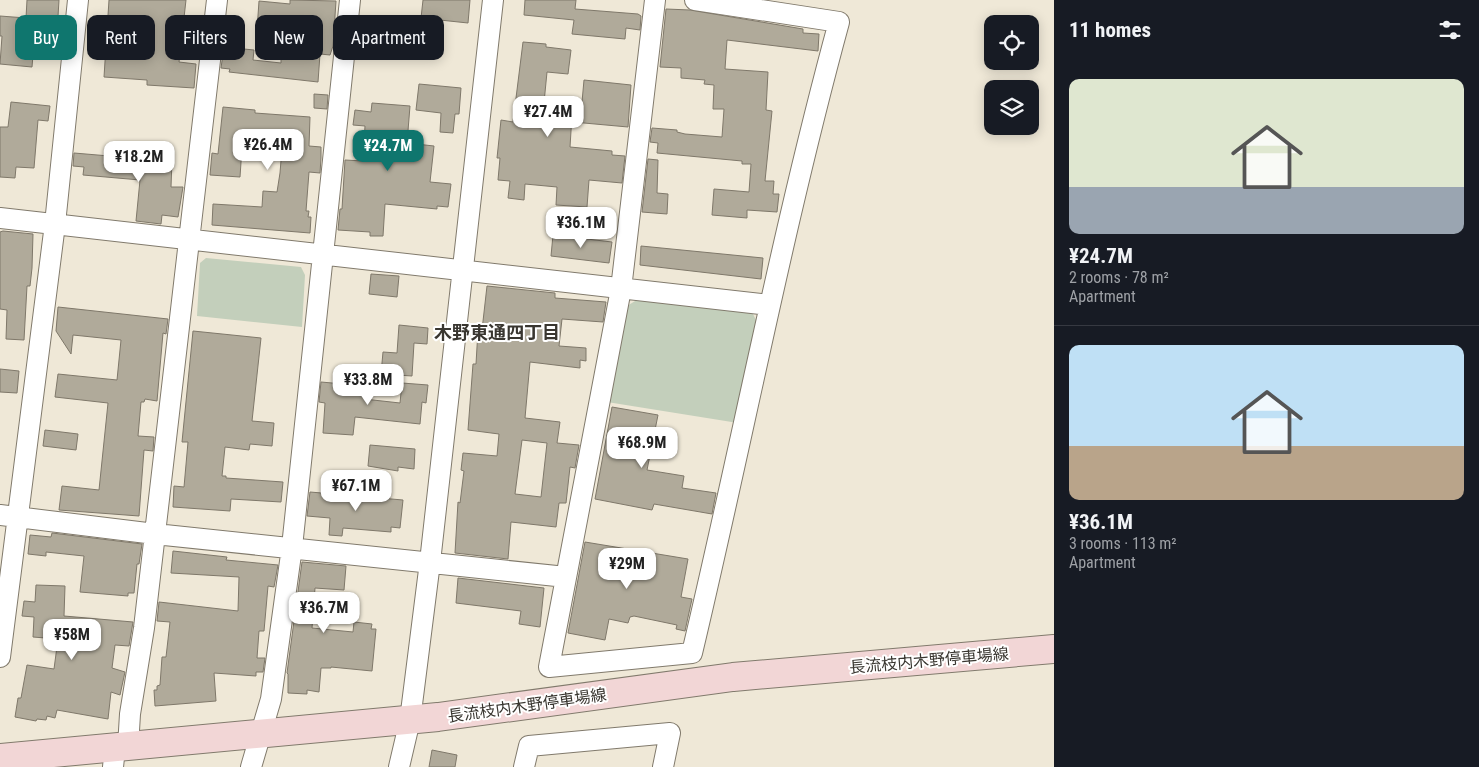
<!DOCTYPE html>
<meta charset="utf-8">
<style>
body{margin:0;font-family:"Roboto Condensed","Noto Sans JP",sans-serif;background:#242831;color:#f1f3f6;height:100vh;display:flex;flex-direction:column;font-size:19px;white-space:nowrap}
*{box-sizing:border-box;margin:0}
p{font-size:16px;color:#9ea1a6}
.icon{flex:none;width:28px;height:28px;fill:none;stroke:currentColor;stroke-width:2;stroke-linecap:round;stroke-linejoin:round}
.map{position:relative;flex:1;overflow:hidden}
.details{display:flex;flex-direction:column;background:#171b24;width:425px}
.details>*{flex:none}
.hud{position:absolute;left:15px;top:15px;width:475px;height:45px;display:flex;gap:10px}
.buttons{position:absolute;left:984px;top:15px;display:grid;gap:10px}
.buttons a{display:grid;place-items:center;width:55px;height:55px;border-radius:10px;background:#171b24;box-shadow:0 2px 12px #0003;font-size:25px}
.price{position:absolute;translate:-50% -42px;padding:0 11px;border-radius:10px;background:#fff;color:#222;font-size:16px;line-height:32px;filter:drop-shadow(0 1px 2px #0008)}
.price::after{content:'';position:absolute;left:50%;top:30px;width:15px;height:11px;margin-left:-8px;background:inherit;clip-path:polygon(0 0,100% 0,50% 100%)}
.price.current{background:#0f766e;color:#fff}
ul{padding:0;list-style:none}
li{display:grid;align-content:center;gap:10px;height:265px;padding:0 15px}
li+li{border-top:1px solid #363941}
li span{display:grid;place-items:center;height:155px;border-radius:10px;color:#555}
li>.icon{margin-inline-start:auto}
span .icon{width:90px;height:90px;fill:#fffc;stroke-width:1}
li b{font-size:21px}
h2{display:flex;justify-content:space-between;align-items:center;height:60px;padding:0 15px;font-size:21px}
.pill{padding:0 18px;border-radius:10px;background:#171b24;box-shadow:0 2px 12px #0003;font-size:18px;line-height:45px}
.pill.current{background:#0f766e;color:#fff}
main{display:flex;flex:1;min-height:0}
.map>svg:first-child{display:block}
.green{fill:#c3cfbb}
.building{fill:#b0aa9a;stroke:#7f786a;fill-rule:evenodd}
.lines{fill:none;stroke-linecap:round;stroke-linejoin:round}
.minor-casing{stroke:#817a6c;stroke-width:22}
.secondary-casing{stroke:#817a6c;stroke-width:30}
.minor{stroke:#fff;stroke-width:20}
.secondary{stroke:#f2d6d6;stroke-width:28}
.labels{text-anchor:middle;stroke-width:4;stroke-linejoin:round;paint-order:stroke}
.street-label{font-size:16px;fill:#393630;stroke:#fff}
.neighbourhood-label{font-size:18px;font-weight:bold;fill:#393630;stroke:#fff}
</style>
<main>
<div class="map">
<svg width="1054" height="767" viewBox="0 0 1054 767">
<rect width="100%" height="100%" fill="#efe8d7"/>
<path class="green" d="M206 258 301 267 305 275 302 327 197 316 200 263Z
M640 298 752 312 757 322 738 423 607 402 627 306Z"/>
<path class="building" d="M27 0H59L56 49H53V57L33 55 32 67 0 64 2 36H0V16L26 18Z
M109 0H186L179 62 196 64 194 88 147 85V80L104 77Z
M290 0 336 1 333 46 330 55 320 54 318 82 229 72 230 69 221 68 224 47 254 50 253 60 281 63V57L300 58 304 34 257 30 259 1 290 4Z
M423 0H470L468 23 421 18Z
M525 0H576L575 9 638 14 641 16 640 30 626 28 625 39 572 34 574 20 524 15Z
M666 9 690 10 803 29V33L819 34 818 51 727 40 725 69 768 72 766 110 772 111 765 181H774L773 194H779L777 212 747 210V218L712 215 714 189 749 192 751 164H742V161L657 153 658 143 650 142 652 128 677 130V132L685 134 722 137 724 109H713L714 85 704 84 705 80 681 78V68L660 67Z
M523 42 546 44V47L571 50 568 74 547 72 543 113 572 115 570 147 612 151V155L625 156 622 183 589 180 587 207 556 205 557 187 525 184 524 200 508 198 510 181 498 180 500 158H497L501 120 513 122Z
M584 80 631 85 628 127 573 122 574 101 582 102Z
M419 84 461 88 459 114H455L453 133 440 132 441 113 416 110Z
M314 94 328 95 327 109 314 108Z
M11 102 50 106 48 121 38 120 34 168 16 167 15 178 0 177V127H8Z
M372 103 410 106 407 143 434 146 430 182 451 184 448 207 437 206V209L385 204 383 236H370V232L338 230 340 209H342L345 160 363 161 365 126 353 125 355 110 371 112Z
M223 107 255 110V113L310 117 309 146 321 147V158L320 173 309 172 306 211H309L308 217H311L310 233 212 225 213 204 262 207 263 191 277 192 280 173 283 136 243 133 240 177 210 175 212 153 218 154Z
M74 153 121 157V160H172L171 187H183L178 217 162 215 161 224 136 221 140 180 83 175 84 167 73 166Z
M648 159 658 160 657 193 668 194 667 214 642 212Z
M3 231 33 234 32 268 30 286H27L24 340 6 339 7 310 0 309V232Z
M553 235 612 242 609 263 551 256Z
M641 246 763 258 761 279 640 265Z
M371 274 399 276 397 297 369 294Z
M487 286 555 293V298L606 302 603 322 562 319 559 346 586 348V361L580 360V368L530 362 525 418 560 422 557 443 579 445 575 468 570 467 566 503H559L556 527 511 522 508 559 455 553 458 502 460 503 464 471 461 470 463 453 497 456 499 434 468 430 473 364H476L478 330H482ZM522 440 547 443 541 497 515 494Z
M58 307 168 319 166 334 163 333 157 401 145 399 144 402H141L138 436 154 437 153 451 144 450 139 516 59 510 62 486 99 490 108 403 55 397 58 374 117 380 121 340 73 335 71 354 56 331Z
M399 325 428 328 427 344 414 343 412 376 381 374 383 352 397 353Z
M193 331 261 338 252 421 274 423 272 446 250 444 249 450 225 447 222 476H226V478L283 482 281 502 231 499 230 511 173 507 174 486 184 487 188 442H182Z
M0 369 19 371 17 393 0 392Z
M321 382 365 386 364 399 400 403 402 383 428 385 426 403 422 402 420 424 355 417 353 435 323 433 325 403 319 402Z
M612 407 658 415 647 470 684 476 682 488 716 493 712 514 654 504 652 510 595 499Z
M45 430 78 434 76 450 43 446Z
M370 445 415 449 414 469 398 467V471L368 466Z
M310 492 403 500 400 528 391 527V532L343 528 342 536 329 535 330 518 307 516Z
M52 533 142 544 139 564H137L134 593H128V596L80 592 84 556 46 552V556L28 554 30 535 51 537Z
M585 542 688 559 681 597 692 599 685 631 676 629 677 625 634 616 630 617 628 623 609 619 605 640 568 633Z
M173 551 227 557 226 560 278 565 274 587 268 586 264 631H259L257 658H265L263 672H256V676L214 673 216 701 155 706 154 690H157V686L160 685 162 657H166L170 622 157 621 159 602 238 611 239 577 171 573Z
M302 562 346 566 344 590 315 588 312 628 353 632 354 622 372 624 371 629H376L372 671 331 667V668H321L319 692 307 690V694L288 693V674L287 673Z
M458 578 544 588 540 627 519 624 521 611 456 603Z
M36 585 65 586 64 616 133 622 129 646 115 645 112 668 125 672 120 695 111 692 108 719 57 710 55 718 47 716 46 720 37 719 36 721 15 717 18 698H21L27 665 54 669 58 639 33 637 34 617 22 616 24 601 35 602Z
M432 750 457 755 455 767H429Z"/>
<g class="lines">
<defs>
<path id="minor" d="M655 0 621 289 549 667 692 653C742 443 782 231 839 22L695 0
M0 218 769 305
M0 515 155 534 566 577
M0 657 55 224 78 0
M128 747 130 714 144 628 217 0
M113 767 115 748
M251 767 271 699 292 547 350 0
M399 767 410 720 430 562 493 0
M524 767 529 746 670 733 663 767"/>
<path id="secondary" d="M0 758 438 717 733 677 1054 649"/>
</defs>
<use href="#minor" class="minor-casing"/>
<use href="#secondary" class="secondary-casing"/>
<use href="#minor" class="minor"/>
<use href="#secondary" class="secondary"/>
</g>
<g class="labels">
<g class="street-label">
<text transform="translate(929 660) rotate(-5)" y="6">長流枝内木野停車場線</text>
<text transform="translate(527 705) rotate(-8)" y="6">長流枝内木野停車場線</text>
</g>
<g class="neighbourhood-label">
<text x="497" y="339">木野東通四丁目</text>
</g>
</g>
</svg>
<div class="buttons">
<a><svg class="icon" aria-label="locate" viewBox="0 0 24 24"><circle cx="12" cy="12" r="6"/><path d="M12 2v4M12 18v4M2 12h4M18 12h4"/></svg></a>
<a><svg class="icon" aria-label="layers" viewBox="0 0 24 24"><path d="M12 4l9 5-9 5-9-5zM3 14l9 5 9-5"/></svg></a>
</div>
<b class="price" style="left:548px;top:138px">¥27.4M</b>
<b class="price" style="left:268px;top:171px">¥26.4M</b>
<b class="price current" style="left:388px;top:172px">¥24.7M</b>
<b class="price" style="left:139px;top:183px">¥18.2M</b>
<b class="price" style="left:581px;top:249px">¥36.1M</b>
<b class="price" style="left:368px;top:406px">¥33.8M</b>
<b class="price" style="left:642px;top:469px">¥68.9M</b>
<b class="price" style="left:356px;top:512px">¥67.1M</b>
<b class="price" style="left:627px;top:590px">¥29M</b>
<b class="price" style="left:324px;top:634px">¥36.7M</b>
<b class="price" style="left:72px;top:661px">¥58M</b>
<div class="hud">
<a class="pill current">Buy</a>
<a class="pill">Rent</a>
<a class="pill">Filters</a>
<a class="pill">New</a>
<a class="pill">Apartment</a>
</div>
</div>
<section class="details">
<h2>11 homes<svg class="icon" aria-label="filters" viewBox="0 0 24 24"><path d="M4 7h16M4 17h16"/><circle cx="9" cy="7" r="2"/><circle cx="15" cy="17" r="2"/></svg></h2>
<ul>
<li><span style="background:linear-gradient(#dfe7d0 70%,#9aa5b1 0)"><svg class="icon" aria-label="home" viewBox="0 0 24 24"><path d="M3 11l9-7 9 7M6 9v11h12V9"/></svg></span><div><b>¥24.7M</b><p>2 rooms · 78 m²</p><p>Apartment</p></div></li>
<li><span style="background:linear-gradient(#bfe0f5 65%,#b9a48a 0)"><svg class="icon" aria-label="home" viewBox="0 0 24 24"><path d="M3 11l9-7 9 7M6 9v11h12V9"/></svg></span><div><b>¥36.1M</b><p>3 rooms · 113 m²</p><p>Apartment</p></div></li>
</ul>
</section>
</main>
